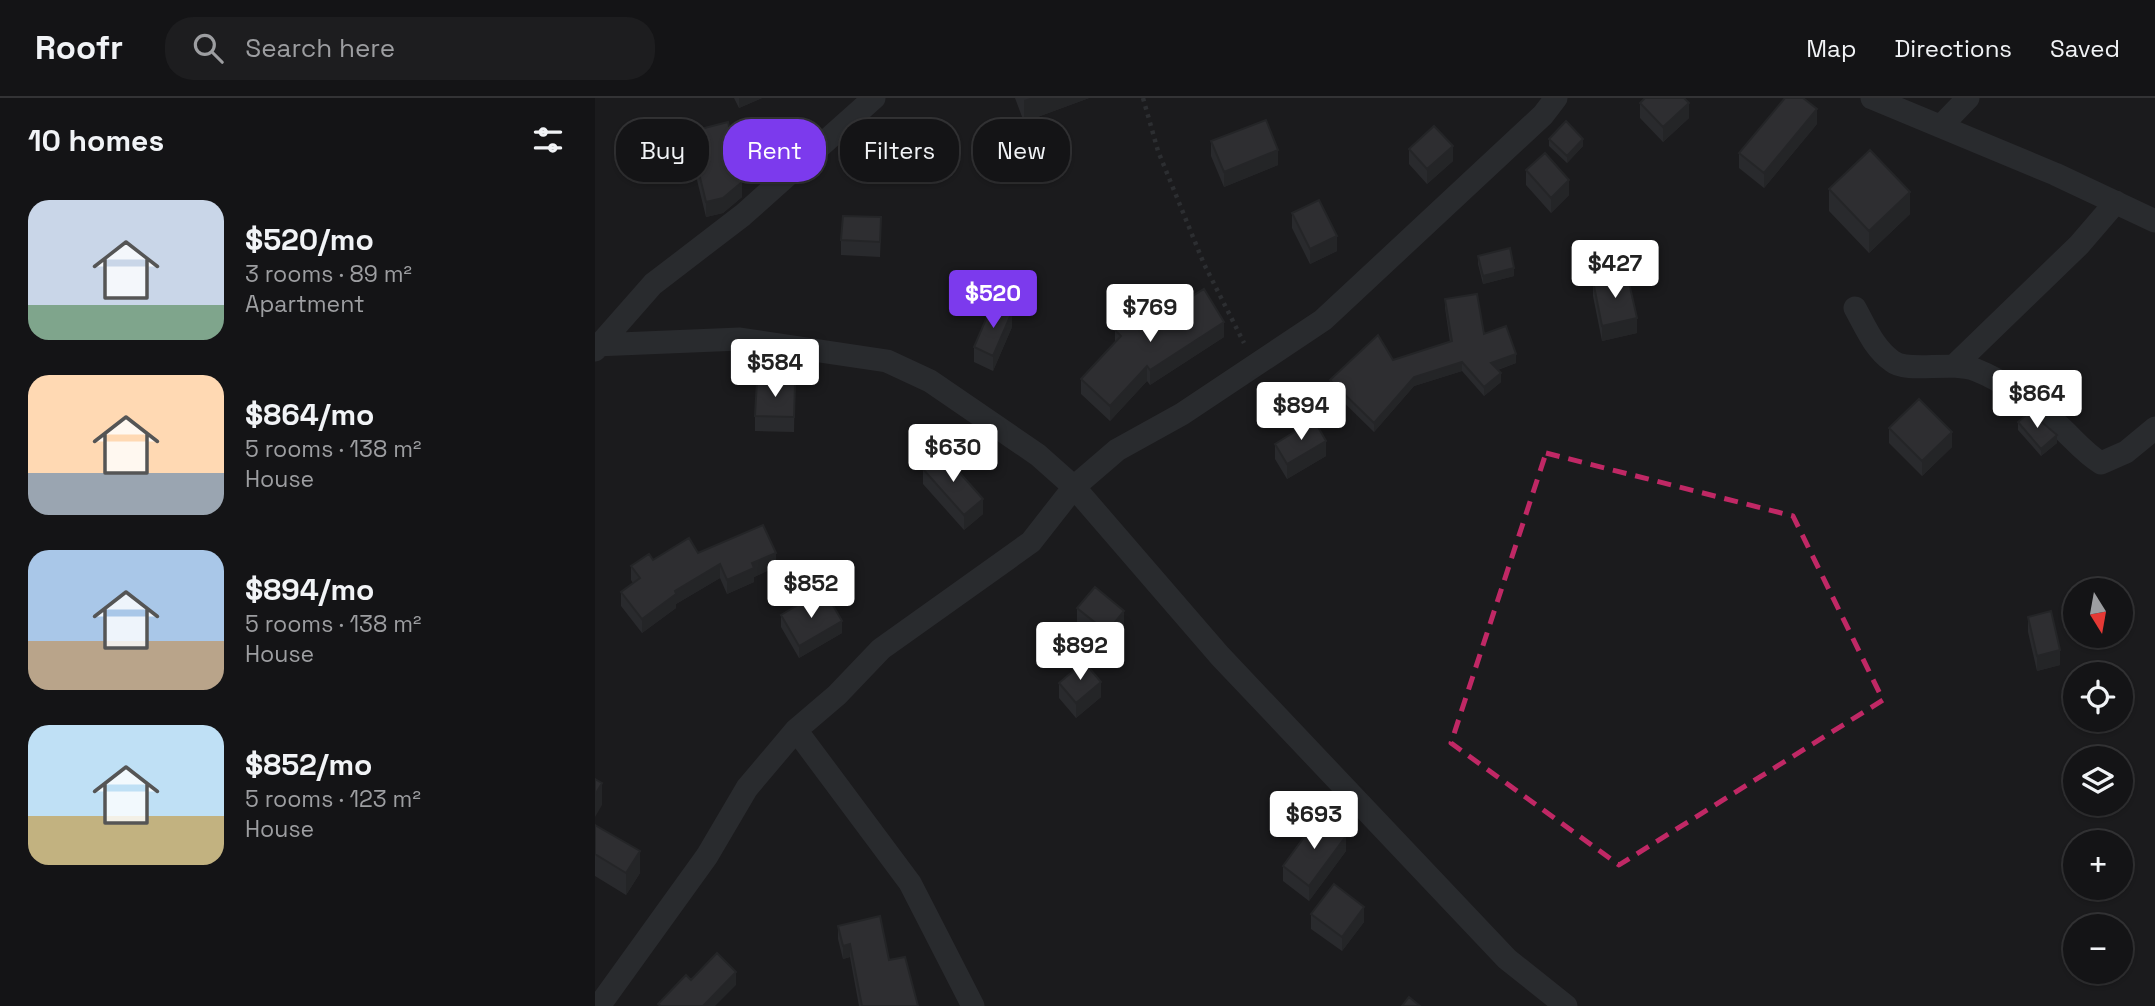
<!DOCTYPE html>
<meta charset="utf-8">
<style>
body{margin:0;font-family:"Space Grotesk",sans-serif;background:#1d1d1f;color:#f1f3f6;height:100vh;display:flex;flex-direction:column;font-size:26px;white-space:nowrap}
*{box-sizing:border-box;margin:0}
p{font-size:23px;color:#9d9ea1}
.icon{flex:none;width:38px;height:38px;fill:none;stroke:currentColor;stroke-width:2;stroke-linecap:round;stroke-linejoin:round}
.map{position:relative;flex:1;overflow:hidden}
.details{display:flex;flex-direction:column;background:#141416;width:595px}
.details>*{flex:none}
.top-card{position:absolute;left:21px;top:21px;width:665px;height:63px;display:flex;gap:14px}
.needle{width:46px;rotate:169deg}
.controls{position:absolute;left:1468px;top:480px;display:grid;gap:14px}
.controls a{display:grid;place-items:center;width:70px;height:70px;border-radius:50%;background:#141416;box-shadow:0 2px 5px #0004,0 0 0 2px #333335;font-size:35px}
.price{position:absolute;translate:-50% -60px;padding:0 16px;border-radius:7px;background:#fff;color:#222;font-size:23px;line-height:46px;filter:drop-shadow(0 2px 4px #0008)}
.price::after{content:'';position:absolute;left:50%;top:42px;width:21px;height:16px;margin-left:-10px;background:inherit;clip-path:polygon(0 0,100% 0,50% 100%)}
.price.current{background:#7c3aed;color:#fff}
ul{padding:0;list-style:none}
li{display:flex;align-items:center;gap:21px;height:175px;padding:0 28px}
li span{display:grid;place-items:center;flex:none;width:196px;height:140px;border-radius:21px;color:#555}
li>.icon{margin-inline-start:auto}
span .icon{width:84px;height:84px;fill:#fffc;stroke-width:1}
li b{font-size:30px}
h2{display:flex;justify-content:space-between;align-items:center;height:84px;padding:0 28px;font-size:30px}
.chip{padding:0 24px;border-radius:28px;background:#141416;box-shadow:0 2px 5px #0004,0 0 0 2px #333335;font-size:24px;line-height:63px}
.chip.current{background:#7c3aed;color:#fff}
header{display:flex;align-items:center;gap:42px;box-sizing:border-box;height:98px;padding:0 35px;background:#141416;border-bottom:2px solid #333335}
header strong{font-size:33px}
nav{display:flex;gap:38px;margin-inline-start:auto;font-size:24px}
.search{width:490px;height:63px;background:#1d1d1f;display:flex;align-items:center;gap:18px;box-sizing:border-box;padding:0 24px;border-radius:28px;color:#9d9ea1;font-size:26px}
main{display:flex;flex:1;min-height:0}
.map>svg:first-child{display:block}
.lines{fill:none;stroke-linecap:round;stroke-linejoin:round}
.path{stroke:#41454a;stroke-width:4.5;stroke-dasharray:3.5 5;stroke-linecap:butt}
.minor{stroke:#3b3e43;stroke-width:23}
.wall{fill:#3b3c40}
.shaded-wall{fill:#303134}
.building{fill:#45464a;stroke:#303134;stroke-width:2}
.marked{fill:none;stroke:#c02865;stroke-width:5;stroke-dasharray:14 9;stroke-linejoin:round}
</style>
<header>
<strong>Roofr</strong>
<div class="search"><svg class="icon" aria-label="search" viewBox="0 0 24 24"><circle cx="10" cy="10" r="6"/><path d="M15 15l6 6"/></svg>Search here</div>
<nav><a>Map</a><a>Directions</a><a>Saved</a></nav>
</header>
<main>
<section class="details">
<h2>10 homes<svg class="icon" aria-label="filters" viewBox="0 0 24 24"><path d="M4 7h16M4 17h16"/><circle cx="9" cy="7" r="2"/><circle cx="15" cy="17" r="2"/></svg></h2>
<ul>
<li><span style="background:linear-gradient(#c9d6e8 75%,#7fa58c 0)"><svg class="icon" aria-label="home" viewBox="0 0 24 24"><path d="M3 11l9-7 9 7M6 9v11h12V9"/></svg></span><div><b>$520/mo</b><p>3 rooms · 89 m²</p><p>Apartment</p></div></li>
<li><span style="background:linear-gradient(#ffd9b3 70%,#9aa5b1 0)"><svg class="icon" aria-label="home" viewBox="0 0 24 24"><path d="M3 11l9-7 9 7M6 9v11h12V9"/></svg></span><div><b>$864/mo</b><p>5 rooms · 138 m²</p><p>House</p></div></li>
<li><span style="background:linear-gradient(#a9c7e8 65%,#b9a48a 0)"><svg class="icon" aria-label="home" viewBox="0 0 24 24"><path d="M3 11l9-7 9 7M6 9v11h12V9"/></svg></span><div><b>$894/mo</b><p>5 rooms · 138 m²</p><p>House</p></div></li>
<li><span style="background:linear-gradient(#bfe0f5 65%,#c2b280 0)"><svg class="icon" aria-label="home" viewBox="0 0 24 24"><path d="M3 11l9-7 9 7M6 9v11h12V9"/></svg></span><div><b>$852/mo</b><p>5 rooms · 123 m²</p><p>House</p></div></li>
</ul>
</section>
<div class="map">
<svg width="1560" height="908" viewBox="0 0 1560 908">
<rect width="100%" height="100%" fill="#1b1b1d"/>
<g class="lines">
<path class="path" d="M548 0 563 53 609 166 649 245"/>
<path class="minor" d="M1277 0 1460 76 1560 123
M1346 28 1373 0
M1260 210C1271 230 1279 250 1297 263 1313 276 1355 262 1381 272 1409 283 1440 306 1462 326 1477 339 1489 355 1506 365L1531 354 1560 330
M0 247 145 241 292 263 335 283 443 357 479 389 625 558 912 861 971 908
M0 252 58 186 148 117 279 0
M1361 266 1484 147 1521 104
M201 632 315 785 378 908
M4 908 112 758 152 690 201 632 242 597 286 551 436 444 479 389 522 352 587 316 728 222 948 17 961 0"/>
</g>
<path class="wall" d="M139 0H167L144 10Z
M420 0H494L429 24Z
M1045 5 1094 20 1068 44 1045 20Z
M1222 26 1169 90 1144 70V55Z
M94 34 147 99 128 115 111 119 94 49Z
M954 41 988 48 972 65 954 48Z
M616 43 683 67 629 89 616 58Z
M814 51 858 63 832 86 814 66Z
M931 72 974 97 956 115 931 87Z
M1234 91 1315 116 1274 155 1234 113Z
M697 115 742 153 715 166 697 130Z
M286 134 285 159 246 157V142Z
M883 158 919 178 888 186 883 166Z
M998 183 1042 235 1007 243 998 198Z
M850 201 921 265 903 272 906 284 889 298 867 273 819 288 779 334 735 291V282L855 244 850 210Z
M554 225 629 239 555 287 552 283 515 323 486 296V281L520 245V232Z
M417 229 398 273 379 264V249Z
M200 284 199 334 160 333V318Z
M1423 324 1462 345 1446 358 1423 332Z
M1294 330 1357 349 1327 378 1294 345Z
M680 346 731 358 692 381 680 361Z
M328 371 388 416 369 432 328 386Z
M103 455 181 469 159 479V484L132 496 125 480 81 506V510L47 535 26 508V494L38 485 36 482V468L58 462Z
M482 510 529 528 512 549 482 525Z
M212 511 247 535 204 560 186 529V517Z
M1433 519 1465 567 1442 573 1433 534Z
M464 585 506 599 481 620 464 600Z
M0 727 45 775 31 797 0 778Z
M751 753 714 803 688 783V768Z
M716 816 769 824 747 853 716 831Z
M243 828 294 862 323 908H264L255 859 248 861 243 841Z"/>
<path class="shaded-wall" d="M144 0H167L144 10Z
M435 0H494L429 24V2Z
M1094 5V20L1068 44V29Z
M1222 11V26L1169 90V75Z
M988 41V48L972 65V58Z
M858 48V63L832 86V71Z
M683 52V67L629 89V74Z
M974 82V97L956 115V100Z
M147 84V99L128 115 111 119V104Z
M1315 94V116L1274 155V133Z
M742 138V153L715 166V151Z
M919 170V178L888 186V178Z
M417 214V229L398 273V258Z
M1042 220V235L1007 243V228Z
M629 224V239L555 287V272Z
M921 256V265L896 274V265Z
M867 264V273L819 288 779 334V325L819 279Z
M552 268V283L515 323V308Z
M906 275V284L889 298V289Z
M1357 334V349L1327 378V363Z
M1462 337V345L1446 358V351Z
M731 343V358L692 381V366Z
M388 401V416L369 432V417Z
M181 455V469L159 479V484L132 496V482L157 465Z
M125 466V480L81 506V510L47 535V521L80 493Z
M529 513V528L512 549V534Z
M247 523V535L204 560V548Z
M1465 552V567L1442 573V558Z
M506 584V599L481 620V605Z
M7 685V707L0 719V697Z
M751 738V753L714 803V788Z
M45 753V775L31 797V775Z
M769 809V824L747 853V839Z
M255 846V859L248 861V848Z
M141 874V887L120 908H108Z"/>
<path class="building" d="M1050 0H1089L1094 5 1068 29 1045 5Z
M1190 0H1208L1222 11 1169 75 1144 55Z
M671 22 683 52 629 74 616 43Z
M971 23 988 41 972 58 954 41Z
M133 24 147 84 128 100 111 104 94 34Z
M839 28 858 48 832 71 814 51Z
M1275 52 1315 94 1274 133 1234 91Z
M950 55 974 82 956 100 931 72Z
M724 102 742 138 715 151 697 115Z
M248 118 286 119 285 144 246 142Z
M915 150 919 170 888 178 883 158Z
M1032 176 1042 220 1007 228 998 183Z
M609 191 629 224 555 272 552 268 515 308 486 281 526 238 520 232 542 212 554 225Z
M882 196 889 236 911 228 921 256 896 265 906 275 889 289 867 264 819 279 779 325 735 282 783 237 798 262 857 243 850 201Z
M398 205 417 214 398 258 379 249Z
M162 283 200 284 199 319 160 318Z
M1324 301 1357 334 1327 363 1294 330Z
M1435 314 1462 337 1446 351 1423 324Z
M719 322 731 343 692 366 680 346Z
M347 355 388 401 369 417 328 371Z
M168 427 181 455 157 465 159 470 132 482 125 466 80 493 81 496 47 521 26 494 45 480 36 468 54 456 58 462 94 440 103 455Z
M500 489 529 513 512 534 482 510Z
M233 499 247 523 204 548 186 517 208 504 212 511Z
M1456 513 1465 552 1442 558 1433 519Z
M489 564 506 584 481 605 464 585Z
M0 681 7 685 0 697Z
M724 719 751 738 714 788 688 768Z
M0 727 45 753 31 775 0 756Z
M739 786 769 809 747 839 716 816Z
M285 818 294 862 310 859 323 908H267L255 846 248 848 243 828Z
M122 855 141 874 108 908H66L63 906 91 877 96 882Z
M814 899 825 908H807Z"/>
<path d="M0 0H1560V908H0ZM951 355 1198 418 1288 602 1024 767 856 645Z" fill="#1b1b1d" fill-opacity=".55" fill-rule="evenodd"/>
<path class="marked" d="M951 355 1198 418 1288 602 1024 767 856 645Z"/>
</svg>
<div class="controls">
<a><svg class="needle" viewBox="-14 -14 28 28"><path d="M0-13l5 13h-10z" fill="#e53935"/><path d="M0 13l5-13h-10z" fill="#9d9ea1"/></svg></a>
<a><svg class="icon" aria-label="locate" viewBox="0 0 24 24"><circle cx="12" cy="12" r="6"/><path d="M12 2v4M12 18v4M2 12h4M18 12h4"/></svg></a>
<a><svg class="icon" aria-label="layers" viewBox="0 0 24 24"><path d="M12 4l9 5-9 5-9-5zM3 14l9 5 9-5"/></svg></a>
<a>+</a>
<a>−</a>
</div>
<b class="price" style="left:1020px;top:202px">$427</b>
<b class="price current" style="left:398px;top:232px">$520</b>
<b class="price" style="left:555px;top:246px">$769</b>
<b class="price" style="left:180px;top:301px">$584</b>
<b class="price" style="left:1442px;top:332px">$864</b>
<b class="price" style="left:706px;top:344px">$894</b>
<b class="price" style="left:358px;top:386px">$630</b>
<b class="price" style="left:216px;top:522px">$852</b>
<b class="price" style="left:485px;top:584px">$892</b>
<b class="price" style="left:719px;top:753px">$693</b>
<div class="top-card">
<a class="chip">Buy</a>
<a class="chip current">Rent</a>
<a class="chip">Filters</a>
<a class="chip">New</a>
</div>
</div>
</main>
